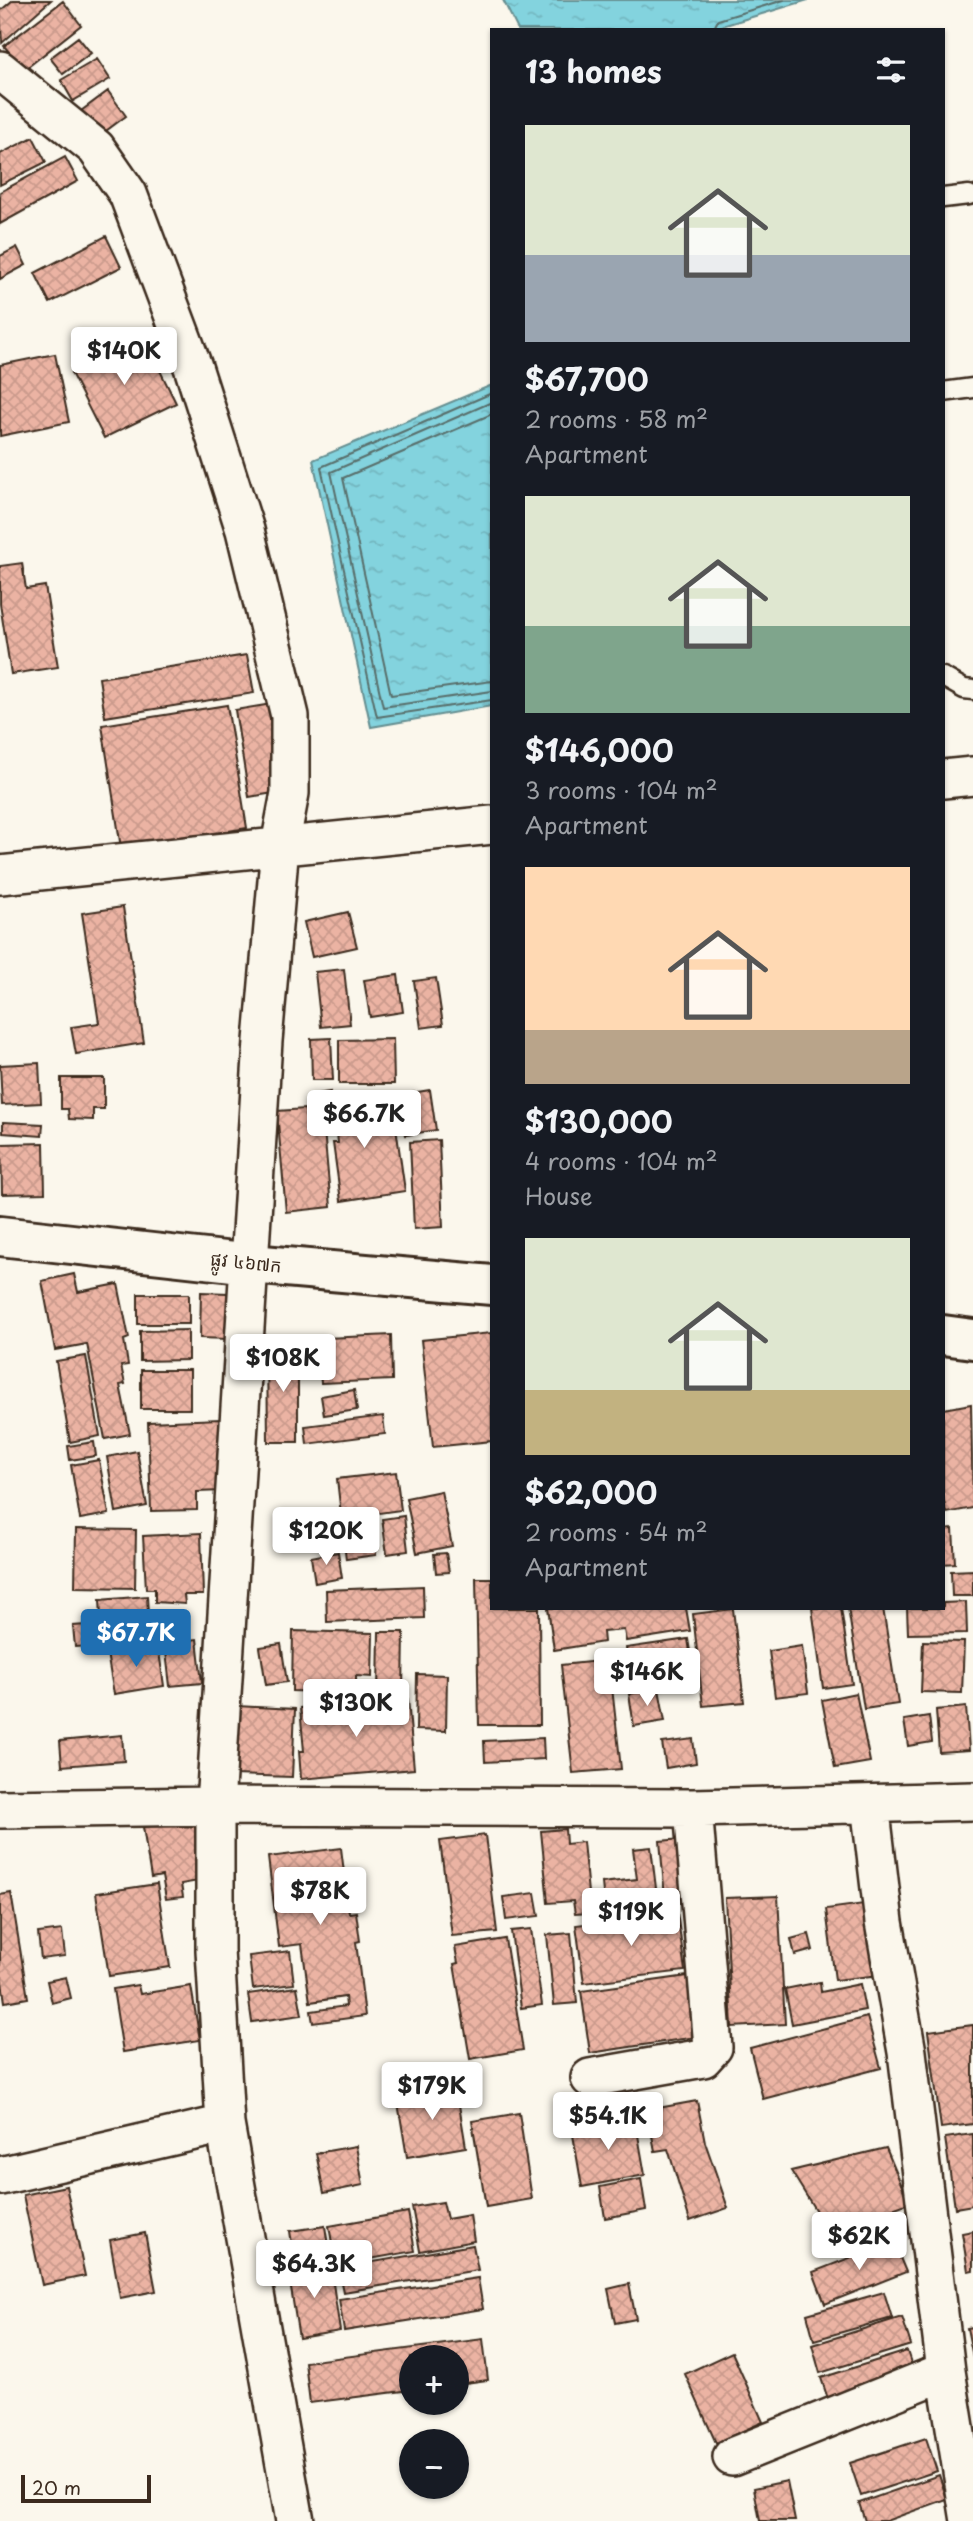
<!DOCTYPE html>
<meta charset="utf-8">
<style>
body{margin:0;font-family:"Playpen Sans","Noto Sans Khmer",sans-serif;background:#20242c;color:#f1f3f6;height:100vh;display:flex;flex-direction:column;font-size:26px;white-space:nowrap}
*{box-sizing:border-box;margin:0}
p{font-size:23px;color:#9ea1a6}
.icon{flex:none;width:38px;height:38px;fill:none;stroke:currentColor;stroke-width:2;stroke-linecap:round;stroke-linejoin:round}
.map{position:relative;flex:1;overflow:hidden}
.sheet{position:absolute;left:490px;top:28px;width:455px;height:1582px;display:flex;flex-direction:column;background:#171b24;border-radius:0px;box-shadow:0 2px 5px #0004}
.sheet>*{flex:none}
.fabs{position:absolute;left:399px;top:2345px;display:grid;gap:14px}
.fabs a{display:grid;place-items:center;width:70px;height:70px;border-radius:50%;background:#171b24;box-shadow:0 2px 5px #0004;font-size:35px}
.scale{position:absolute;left:21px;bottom:18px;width:130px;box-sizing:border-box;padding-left:7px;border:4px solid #3b2a1e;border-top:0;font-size:19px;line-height:24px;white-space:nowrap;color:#3b2a1e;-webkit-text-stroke:5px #fbf7ec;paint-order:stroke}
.price{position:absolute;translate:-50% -60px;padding:0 16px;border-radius:7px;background:#fff;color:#222;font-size:23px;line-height:46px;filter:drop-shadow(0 2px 4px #0008)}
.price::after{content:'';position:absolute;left:50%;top:42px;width:21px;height:16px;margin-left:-10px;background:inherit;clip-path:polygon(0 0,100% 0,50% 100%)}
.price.on{background:#1f6fb2;color:#fff}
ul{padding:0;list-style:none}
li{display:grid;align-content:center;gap:14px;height:371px;padding:0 35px}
li span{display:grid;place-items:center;height:217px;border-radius:0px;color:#555}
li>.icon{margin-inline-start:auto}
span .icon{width:126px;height:126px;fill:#fffc;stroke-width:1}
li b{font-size:30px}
h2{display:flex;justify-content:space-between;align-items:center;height:84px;padding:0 35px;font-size:30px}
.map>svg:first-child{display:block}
.water{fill:url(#water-ripples);stroke:#668f91;stroke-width:2}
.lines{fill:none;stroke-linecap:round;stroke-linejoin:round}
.shore{stroke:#586e6b;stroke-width:2}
.building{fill:url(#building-cross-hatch);stroke:#3b2a1e;stroke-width:2}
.service-casing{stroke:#3b2a1e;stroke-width:23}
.minor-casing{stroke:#3b2a1e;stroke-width:42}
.tertiary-casing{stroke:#3b2a1e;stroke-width:44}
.service{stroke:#fbf7ec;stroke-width:18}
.minor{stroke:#fbf7ec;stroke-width:37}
.tertiary{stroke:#fbf7ec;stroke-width:38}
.labels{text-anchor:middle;stroke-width:6;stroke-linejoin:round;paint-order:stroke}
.street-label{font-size:18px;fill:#3b2a1e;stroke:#fbf7ec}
</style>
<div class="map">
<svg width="973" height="2521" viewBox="0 0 973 2521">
<defs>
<pattern id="water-ripples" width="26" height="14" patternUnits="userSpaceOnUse" patternTransform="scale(1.75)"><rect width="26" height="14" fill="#83d3de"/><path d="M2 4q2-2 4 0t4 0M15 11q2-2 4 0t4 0" fill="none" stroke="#72b5be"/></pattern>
<pattern id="building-cross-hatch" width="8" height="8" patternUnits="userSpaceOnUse" patternTransform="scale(1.75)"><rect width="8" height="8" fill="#ebb3a3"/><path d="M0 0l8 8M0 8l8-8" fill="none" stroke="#ca9a8c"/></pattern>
</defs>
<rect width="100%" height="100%" fill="#fbf7ec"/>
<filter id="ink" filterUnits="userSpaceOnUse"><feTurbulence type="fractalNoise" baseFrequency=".0143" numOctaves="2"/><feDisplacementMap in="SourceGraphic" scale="14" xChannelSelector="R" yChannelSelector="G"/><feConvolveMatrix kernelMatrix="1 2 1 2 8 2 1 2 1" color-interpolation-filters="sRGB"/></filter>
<g filter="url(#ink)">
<path class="water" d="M503 0H808L709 30H518Z
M492 385V706L371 727 313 460Z"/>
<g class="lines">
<path class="shore" d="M713 30 718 20 784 0
M492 393 321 467 377 717 492 700
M492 402 331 472 383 707 492 691
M492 414 343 478 391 695 492 681"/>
</g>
<path class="building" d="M13 0H51L2 43 0 11Z
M63 1 81 25 24 70 4 46Z
M78 37 91 53 63 74 50 58Z
M97 59 110 79 73 101 61 80Z
M108 91 126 116 99 136 81 111Z
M33 137 46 162 0 185V154Z
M65 157 78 181 0 224V192Z
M106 236 121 267 50 303 35 273Z
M17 247 26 265 0 279V256Z
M143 336 176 403 104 438 71 373Z
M55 354 69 422 0 436V365Z
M22 563 26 589 45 586 58 667 11 674 0 604V566Z
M247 655 254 693 105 717 99 678Z
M272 704 286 791 249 797 235 710Z
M227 705 247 828 121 848 102 725Z
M123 907 144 1043 76 1054 71 1027 99 1023 82 913Z
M348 912 357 947 312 957 304 922Z
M344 969 350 1024 321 1027 315 972Z
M398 975 403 1012 370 1017 364 980Z
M436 978 443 1025 421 1028 414 981Z
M331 1038 333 1080H312L311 1039Z
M393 1039 394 1084H339V1040Z
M39 1063 41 1103 2 1105 0 1065Z
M61 1078H104V1109H93V1120L69 1119 68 1109H61Z
M430 1090 436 1130 406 1135 399 1095Z
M330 1092 331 1102 356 1099 359 1118 394 1113 405 1191 341 1201 333 1143H338L336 1124 329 1125 328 1115 319 1116 316 1094Z
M305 1109 306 1120 323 1119 331 1207 286 1212 277 1111Z
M3 1122 43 1124 42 1136 3 1133Z
M439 1140 443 1227 414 1229 410 1142Z
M44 1143 45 1193 2 1194 1 1144Z
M74 1274 78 1292 118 1284 129 1338 124 1340 128 1365 121 1366 125 1384 120 1385 130 1434 105 1439 87 1344 55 1350 42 1281Z
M201 1292 228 1293V1339L200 1338Z
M138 1294H189V1324H138Z
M188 1330V1360L140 1361V1331Z
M491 1333 492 1441 433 1447 421 1340Z
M391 1335 392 1380 321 1383 320 1374H306L305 1339Z
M298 1346V1442H268L267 1347Z
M86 1356 100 1436 70 1442 56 1361Z
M141 1370H190V1409H141Z
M354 1390 357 1410 324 1415 321 1396Z
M971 1404 973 1508 946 1513 943 1494V1409Z
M383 1416 385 1434 307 1444 305 1426Z
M220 1419 222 1491 197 1492V1510L151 1511 148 1422Z
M94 1442 96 1456 70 1460 68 1446Z
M137 1451 147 1506 116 1512 107 1457Z
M99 1460 109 1514 80 1519 71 1465Z
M396 1472 401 1510 371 1514 376 1555 346 1559 337 1479Z
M441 1491 452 1546 417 1553 406 1498Z
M404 1516 408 1551 387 1554 382 1519Z
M76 1529 136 1530 135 1588 75 1587Z
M953 1529 955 1563 943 1564V1530Z
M201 1533 203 1595H184L185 1604 155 1602V1589H146L143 1536Z
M338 1552 342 1578 315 1583 311 1557Z
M446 1553 449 1572 436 1573 434 1554Z
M973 1570V1596H952L951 1571Z
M476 1578H492V1608H539L540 1725H479Z
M423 1586 424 1618 327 1622 326 1590Z
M147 1596 148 1614 101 1617 100 1600Z
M966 1602 967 1633 908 1634 907 1608H943V1603Z
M548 1608H686L690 1631 626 1641 624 1630 603 1632 604 1642 554 1650Z
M812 1608H841L852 1684 823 1688Z
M848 1608H883L898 1704 864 1709Z
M733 1609 744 1702 703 1706 693 1614Z
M154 1620 155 1642 75 1647 73 1626Z
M293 1631 373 1633 372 1677 356 1676V1693L292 1691Z
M379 1632H404L403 1693H378Z
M197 1639 202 1683 170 1686 165 1643Z
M688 1639 694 1676 631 1685 626 1648Z
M923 1641 964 1642 962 1693 921 1692Z
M281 1644 287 1682 266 1685 260 1647Z
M158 1645 164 1686 114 1694 107 1653Z
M802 1646 808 1693 775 1697 769 1651Z
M609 1660 621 1769 573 1773 561 1665Z
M417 1674 447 1675 446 1731 416 1730Z
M659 1689 665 1721 634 1726 629 1694Z
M856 1693 870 1762 835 1768 822 1700Z
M408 1699 414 1769 301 1779 299 1751H304L300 1708Z
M237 1706 295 1709 292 1777 234 1775Z
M966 1707 969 1750 939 1752 936 1710Z
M929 1716 932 1742 908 1746 904 1720Z
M122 1735 124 1761 62 1766 60 1741Z
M543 1738 544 1759 485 1762 484 1741Z
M693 1739 696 1763 666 1768 662 1743Z
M194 1819 204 1880 181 1884 183 1897 166 1899 162 1876 151 1878 143 1827Z
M565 1829 566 1844 583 1842 590 1913 575 1914 573 1901 548 1903 541 1831Z
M485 1835 497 1932 452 1936 440 1841Z
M694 1838 698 1895 665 1898 660 1841Z
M651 1847 658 1905 605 1912 602 1883 637 1879 633 1849Z
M341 1848 349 1913 356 1912 360 1941 356 1942 365 2016 313 2023 311 2011 346 2006 345 1997 310 2002 302 1944 279 1947 268 1857Z
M157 1884 170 1967 109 1976 96 1893Z
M11 1893 28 1998 5 2002 0 1969V1895Z
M535 1893 539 1916 506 1920 503 1897Z
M778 1896 785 2024 732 2027 725 1898Z
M871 1903 880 1975 835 1980 826 1909Z
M677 1912 685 1971 584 1983 576 1925Z
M531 1929 542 2005 521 2008 511 1931Z
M62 1930 65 1956 41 1959 38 1933Z
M571 1933 577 2003 554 2005 547 1935Z
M809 1934 813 1950 795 1955 791 1939Z
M505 1939 523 2050 470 2059 454 1964 458 1963 455 1947Z
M290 1951 294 1984 253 1989 249 1956Z
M688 1976 696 2037 590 2053 581 1991Z
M66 1977 71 1998 52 2003 47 1981Z
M820 1982 821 1992 860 1984 865 2010 792 2024 785 1989Z
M138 1985 140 1994 191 1986 200 2040 123 2052 113 1989Z
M297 1987 302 2015 252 2022 248 1994Z
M867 2017 881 2068 763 2099 750 2048Z
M973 2025V2124L941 2128 928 2031Z
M456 2087 466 2147 407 2157 397 2097Z
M697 2101 705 2142 728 2208 690 2221 668 2149 655 2151 647 2110Z
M519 2113 532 2199 486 2207 472 2121Z
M635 2118 645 2175 582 2187 572 2129Z
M973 2134V2205L955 2208 945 2138Z
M356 2146 363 2185 324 2193 316 2153Z
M886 2148 909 2203 829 2232 791 2171Z
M641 2179 646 2210 605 2218 600 2187Z
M66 2186 85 2276 42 2285 23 2195Z
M443 2202 447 2219 470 2215 474 2241 420 2251 412 2207Z
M408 2212 415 2251 336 2265 329 2226Z
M325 2226 330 2259 295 2265 290 2231Z
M973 2231V2270L968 2271 962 2233Z
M145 2233 156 2291 120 2298 110 2240Z
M893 2241 906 2272 825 2304 813 2272Z
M473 2245 478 2270 343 2292 338 2268Z
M330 2263 340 2331 299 2338 288 2270Z
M478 2278 483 2309 344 2331 339 2299Z
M629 2284 636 2319 615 2323 608 2289Z
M884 2292 892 2318 814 2340 807 2314Z
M902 2317 911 2345 820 2373 812 2345Z
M973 2327V2357L967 2328Z
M483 2339 488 2380 457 2384V2357H411V2390L310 2403 305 2362Z
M907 2351 915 2375 829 2402 821 2378Z
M732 2352 763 2422 716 2443 685 2374Z
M926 2438 937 2471 861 2496 850 2463Z
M939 2475 947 2499 886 2521H865L859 2503Z
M787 2481 795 2521H760L754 2488Z"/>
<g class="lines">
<defs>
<path id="service" d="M943 198 969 195
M943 392 973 388
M943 677 964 689 973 690"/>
<path id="minor" d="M0 70 96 148 128 194 193 367 245 530 290 716V793L280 846 263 1041 215 1806V1950L225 2124 295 2521
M943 779 973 776
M0 875 492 825
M870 1804 884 1922 907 2052 946 2371 970 2521
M0 1809 215 1806 693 1808 973 1801
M590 2078 703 2058 713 2047 693 1808
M0 2176 225 2124
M732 2457 946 2371"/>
<path id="tertiary" d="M0 1236 251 1264 492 1285
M943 1335 973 1339"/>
</defs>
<use href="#service" class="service-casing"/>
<use href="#minor" class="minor-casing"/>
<use href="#tertiary" class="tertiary-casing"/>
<use href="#service" class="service"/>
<use href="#minor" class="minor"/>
<use href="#tertiary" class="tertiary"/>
</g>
</g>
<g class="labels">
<g class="street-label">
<text transform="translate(246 1263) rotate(6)" y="6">ផ្លូវ ៤៦៧ក</text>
</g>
</g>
</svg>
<div class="fabs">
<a>+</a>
<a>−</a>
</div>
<div class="scale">20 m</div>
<b class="price" style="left:124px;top:387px">$140K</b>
<b class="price" style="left:364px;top:1150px">$66.7K</b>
<b class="price" style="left:283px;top:1394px">$108K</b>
<b class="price" style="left:326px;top:1567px">$120K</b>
<b class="price on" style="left:136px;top:1669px">$67.7K</b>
<b class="price" style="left:647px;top:1708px">$146K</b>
<b class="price" style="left:356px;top:1739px">$130K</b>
<b class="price" style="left:320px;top:1927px">$78K</b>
<b class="price" style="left:631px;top:1948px">$119K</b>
<b class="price" style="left:432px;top:2122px">$179K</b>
<b class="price" style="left:608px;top:2152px">$54.1K</b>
<b class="price" style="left:859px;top:2272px">$62K</b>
<b class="price" style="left:314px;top:2300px">$64.3K</b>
<section class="sheet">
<h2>13 homes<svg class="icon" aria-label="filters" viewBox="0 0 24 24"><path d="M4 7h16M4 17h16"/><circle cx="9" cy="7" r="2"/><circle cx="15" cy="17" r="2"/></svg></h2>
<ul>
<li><span style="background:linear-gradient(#dfe7d0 60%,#9aa5b1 0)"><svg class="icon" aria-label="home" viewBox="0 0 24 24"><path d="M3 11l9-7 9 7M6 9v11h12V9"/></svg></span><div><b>$67,700</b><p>2 rooms · 58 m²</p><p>Apartment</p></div></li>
<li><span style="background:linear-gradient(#dfe7d0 60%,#7fa58c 0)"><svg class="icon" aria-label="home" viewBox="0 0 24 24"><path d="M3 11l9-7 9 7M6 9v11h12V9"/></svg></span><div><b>$146,000</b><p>3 rooms · 104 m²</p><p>Apartment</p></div></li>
<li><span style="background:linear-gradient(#ffd9b3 75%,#b9a48a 0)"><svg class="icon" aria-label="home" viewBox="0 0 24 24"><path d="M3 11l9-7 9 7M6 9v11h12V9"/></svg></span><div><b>$130,000</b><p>4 rooms · 104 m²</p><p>House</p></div></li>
<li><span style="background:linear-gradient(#dfe7d0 70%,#c2b280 0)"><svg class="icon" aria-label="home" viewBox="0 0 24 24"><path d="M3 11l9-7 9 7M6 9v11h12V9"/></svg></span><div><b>$62,000</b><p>2 rooms · 54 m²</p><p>Apartment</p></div></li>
</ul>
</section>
</div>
